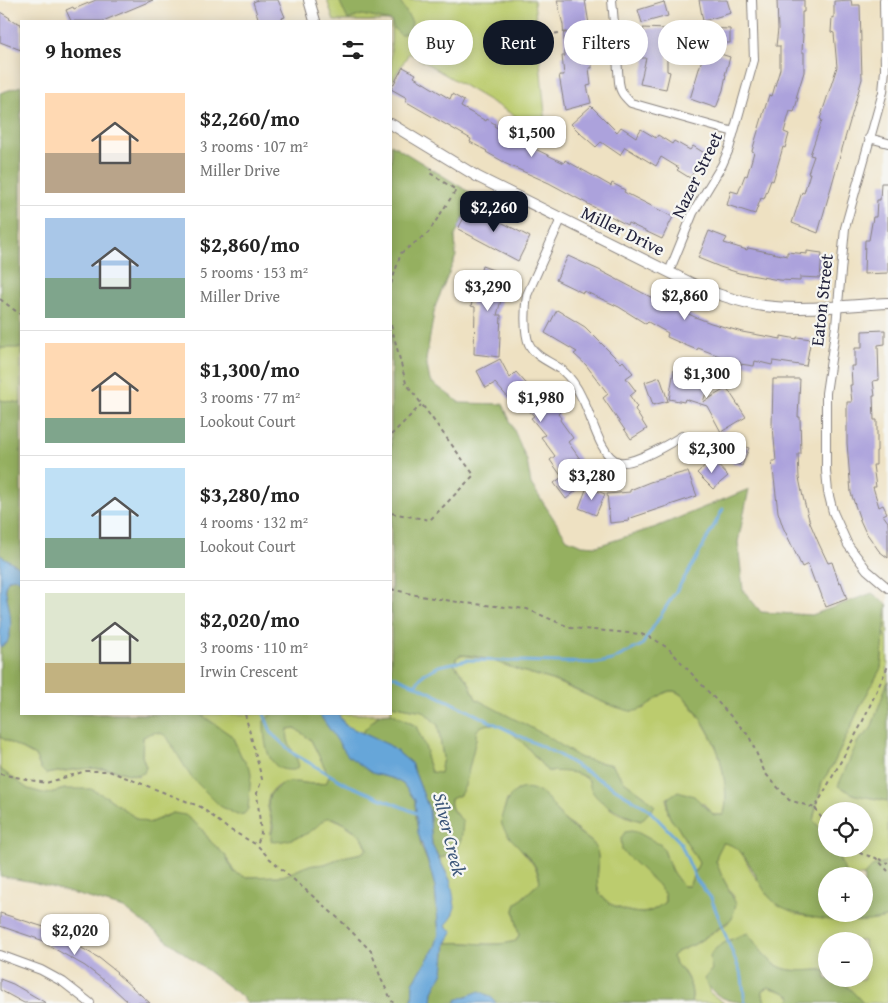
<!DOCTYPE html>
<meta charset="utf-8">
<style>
body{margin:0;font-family:"Gentium Book Plus",serif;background:#f2f2f2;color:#222;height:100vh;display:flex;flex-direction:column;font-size:19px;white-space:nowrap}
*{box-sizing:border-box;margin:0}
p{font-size:16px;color:#767676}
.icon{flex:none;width:28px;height:28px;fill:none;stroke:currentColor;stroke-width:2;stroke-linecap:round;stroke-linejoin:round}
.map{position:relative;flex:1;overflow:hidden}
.panel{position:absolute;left:20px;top:20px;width:372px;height:695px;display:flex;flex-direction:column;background:#fff;border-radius:0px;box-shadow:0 2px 12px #0003}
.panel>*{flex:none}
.top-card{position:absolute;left:408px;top:20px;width:405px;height:45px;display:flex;gap:10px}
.buttons{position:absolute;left:818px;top:802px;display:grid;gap:10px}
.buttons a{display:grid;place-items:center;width:55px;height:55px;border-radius:50%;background:#fff;box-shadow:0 2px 12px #0003;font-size:25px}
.price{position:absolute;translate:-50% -42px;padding:0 11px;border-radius:10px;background:#fff;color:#222;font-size:16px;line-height:32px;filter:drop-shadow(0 1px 2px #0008)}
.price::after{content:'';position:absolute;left:50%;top:30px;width:15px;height:11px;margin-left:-8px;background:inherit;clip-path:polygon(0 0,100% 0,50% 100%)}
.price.selected{background:#111827;color:#fff}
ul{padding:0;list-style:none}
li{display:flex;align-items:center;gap:15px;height:125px;padding:0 25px}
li+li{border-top:1px solid #e0e0e0}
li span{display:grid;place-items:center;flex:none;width:140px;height:100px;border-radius:0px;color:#555}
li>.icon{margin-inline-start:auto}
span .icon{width:60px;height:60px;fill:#fffc;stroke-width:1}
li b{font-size:21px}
h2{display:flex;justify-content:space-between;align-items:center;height:60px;padding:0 25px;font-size:21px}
.pill{padding:0 18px;border-radius:22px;background:#fff;box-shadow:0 2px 12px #0003;font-size:18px;line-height:45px}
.pill.selected{background:#111827;color:#fff}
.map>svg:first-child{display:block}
.green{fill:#bccc6e;stroke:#6f7754}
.forest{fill:#95b061;stroke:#5c694e}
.water{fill:#66a6d9;stroke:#44648a}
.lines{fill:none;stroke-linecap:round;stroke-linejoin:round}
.stream{stroke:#66a6d9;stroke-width:3}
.building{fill:#aca2dc}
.minor-casing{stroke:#88827e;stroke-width:10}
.tertiary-casing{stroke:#88827e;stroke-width:12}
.path{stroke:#88827e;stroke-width:2;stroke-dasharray:4 4;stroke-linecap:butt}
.minor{stroke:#fff;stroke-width:8}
.tertiary{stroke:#fff;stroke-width:10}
.labels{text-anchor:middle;stroke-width:4.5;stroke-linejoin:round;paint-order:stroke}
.street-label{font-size:18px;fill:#22223b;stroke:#f6f6f2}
.water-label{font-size:19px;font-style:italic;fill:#3d577a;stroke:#f6f6f2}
</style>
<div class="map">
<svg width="888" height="1003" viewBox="0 0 888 1003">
<rect width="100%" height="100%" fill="#f6f6f2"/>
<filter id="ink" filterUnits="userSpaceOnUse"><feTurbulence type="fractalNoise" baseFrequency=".02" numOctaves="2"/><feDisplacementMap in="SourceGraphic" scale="10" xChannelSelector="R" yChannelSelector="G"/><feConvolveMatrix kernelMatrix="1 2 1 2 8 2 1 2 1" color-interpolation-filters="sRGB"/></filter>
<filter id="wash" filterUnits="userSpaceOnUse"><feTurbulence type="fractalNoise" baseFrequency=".0096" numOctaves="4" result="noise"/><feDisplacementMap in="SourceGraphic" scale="20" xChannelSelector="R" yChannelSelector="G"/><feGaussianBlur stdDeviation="1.12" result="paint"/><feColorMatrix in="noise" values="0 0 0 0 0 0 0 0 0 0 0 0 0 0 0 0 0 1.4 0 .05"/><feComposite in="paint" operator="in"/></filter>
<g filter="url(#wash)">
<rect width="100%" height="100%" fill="#eee1c2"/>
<path class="green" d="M327 0H534L547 135 409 53 391 83V21H334Z
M16 347 21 348V403L0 400V348Z
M887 604 888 681 871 729 858 741 855 795 888 801V861L873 866 864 876H853L846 874 835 849H864V811H826V835L813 821 822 782 834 763 860 707 881 668Z
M461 655 492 660 521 671 549 679 607 704 644 709C651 703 666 687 676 692 690 697 715 741 719 755 723 769 730 802 723 815H714L703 803 667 798C666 810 668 818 677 826L699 863 689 886H683C672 876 669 863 664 850L658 885 665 895V902C660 906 655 910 648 912 633 916 602 905 598 889 595 874 603 856 593 843L562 818 546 797 517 790 507 800 502 818C505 825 509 833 513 839 523 854 538 864 540 882L516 904 514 910 519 935 516 941C493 948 470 941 446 943L453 931 445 926 451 882 439 858 446 857 463 821C457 815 449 809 451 799L460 795 476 739C475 733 476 729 482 726 506 715 534 756 547 771 557 771 569 770 578 774 593 779 596 795 606 805 614 813 630 818 641 821L646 797 624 781 612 765 580 758 476 699 468 681 455 665 456 658Z
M391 705 423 711 438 725 443 758 440 774 431 772 416 726 391 713Z
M200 714H272L264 721 297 759C291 749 285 741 288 729L295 728 311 740 329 776 327 782C310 789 280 772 269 796 263 808 277 822 270 834L308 833 323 819 329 817 341 822 363 837 367 849 362 853 343 857 325 864 307 866 283 876 245 877 234 872 225 855 211 842 200 827 173 813 149 823 137 819 107 797 65 789 46 794 28 789 0 769V737L35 756 41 769 46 774 86 768 112 770 138 776 146 768 142 756 143 737C153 732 158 730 167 736L250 769 242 758 232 736Z
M338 714H379L362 733 345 725Z
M723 843C744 845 746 865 756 878 760 883 791 911 797 914 804 918 869 919 882 919L888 917V1003H863L849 988 836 979H864V941H826V972L822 970C809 970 790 973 778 966 766 960 756 944 748 934L710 957 712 969 709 992 724 1003H691C694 993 690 981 684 972 679 966 674 964 672 956L677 952 695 944 728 923 734 897C728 887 713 866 717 854 718 851 721 847 723 843Z
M768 987 784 992 792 997 789 1002 786 1003H765L762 990Z"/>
<path class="forest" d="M339 0H399L412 22 410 31 401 35 394 29 391 21 362 15 348 20Z
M21 86V348H0V93Z
M391 144 474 195 455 236 456 256 435 307 426 360 430 381 460 403 503 404 527 461 531 484 567 539 582 545 597 546 656 527 749 489 738 542 743 590 761 612 812 615 872 593 887 604 881 668 860 707 834 763 822 782 813 820 826 835V849H835L846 874 853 876H826V914H864V876L873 866 888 861V917C861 927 793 920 772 900 756 885 748 845 723 843L717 855 716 861 721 874 736 904 732 919 695 944 677 952 672 956C674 964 679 966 684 973 690 981 694 993 691 1003H496L492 998 456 1000V1003H432L433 991 443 972 446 943C470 941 493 948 516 941L519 935 514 910 516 904 540 882C538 856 510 845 502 825 500 819 503 812 505 807 512 785 531 783 547 798 553 804 557 813 563 819 572 828 583 835 593 843 603 856 595 874 598 889 602 905 633 916 648 912 655 910 659 906 665 902V895L658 885 622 851 621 838 625 832 631 831 637 832 661 845 664 850 671 870 683 886H689L699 863 677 826C668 818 666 810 668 798L678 791 694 796 714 815H723C730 802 723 770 719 755 714 739 693 700 677 692 662 685 648 714 630 711 602 705 576 688 549 679 538 675 526 673 516 669 498 663 480 655 461 655L456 658 455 665 468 681 476 699 547 736 580 758 612 765 624 781 646 797 655 806 641 821C624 815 589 802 589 780 577 770 562 772 547 771 534 756 506 715 482 726 476 729 476 733 476 739L465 786 460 795 451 799C448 809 457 815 463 821 461 842 463 853 439 858L432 844 429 809 411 763 389 745 362 733 379 714 391 713 416 726 427 751 426 757 431 772 440 773 443 758 438 725 423 711 391 705Z
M0 400 21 403V568L0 555Z
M16 578 21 582V714H200L232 736 242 758 250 768 251 775 248 809 244 814 237 815 220 806 191 777 167 737C158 730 153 732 143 737L142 756 146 767 144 773C134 777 124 772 113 770 91 766 69 770 46 774L41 769 35 756 0 737V647L7 643 9 608 5 586 9 579Z
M888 681V801L855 795 838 786 858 741 871 729Z
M272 714H319L333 733 342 748 372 773 394 779 403 784 415 800 416 819 421 846 430 868 435 887 439 934 435 947 413 983 412 1003H247L240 995 124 908 33 882 0 876V769L28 789 46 794 65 789H91L107 797 137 819 149 823 173 813 185 815 200 827 211 842 225 855 234 872 245 877 283 876 307 866 325 864 343 857 362 853 367 849C363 835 359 834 348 826 323 809 326 822 308 833 300 837 279 844 271 841 270 835 273 831 273 826 271 809 261 799 278 787 284 782 289 782 296 782 307 783 318 786 327 782L329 776 311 740 295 728 288 729C285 744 296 753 299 766L294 770C290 770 285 770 282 769 265 763 264 735 264 721Z
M748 933C756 944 766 960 778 966 790 973 809 970 822 970L826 972V979C843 979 852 991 863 1003H786L789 1002 792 997 784 992 768 987 762 990 765 1003C737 1003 716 1003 704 979L712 969C711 966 710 960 710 957 711 946 739 936 748 933Z"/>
<path class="water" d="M0 555 21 568V582L16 578 9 579 5 586C8 606 15 624 7 643L0 647Z
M319 714H338L345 725 389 745 411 763 429 809 432 845 451 882 455 907 451 919 445 926 453 931 446 943 443 972 433 991 432 1003H412L413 983 435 947 439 934 435 887 430 868 418 833 415 800 403 784 394 779 372 773 348 756Z
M480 991 492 998 496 1003H456V1000Z"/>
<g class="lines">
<path class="stream" d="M391 675 415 685 557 754 647 808 680 842 696 879 711 898 742 977 745 1003
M415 685 424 674 439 666 467 660 598 663 612 660 642 645 695 561 723 509
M264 714 272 734 294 754 346 784 419 814"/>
</g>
<g id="blocks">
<path class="building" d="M96 0H153L103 21H71L66 10 73 7 74 9Z
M258 0H278L285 17 282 18 283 21H259L253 2Z
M557 0H585L591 36 592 68H589L591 85 587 86 591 103 565 110 559 75H564L562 56H565L563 25Z
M699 0H727L731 13 703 21Z
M777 0H804V12H802V34H803L802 52H804V72L796 98H798L794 112 790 111 784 132 789 134 785 148 783 147 773 181 771 180 764 199 761 198 755 214 727 205 731 191 738 193 745 175 747 176 754 152 752 151 765 108 769 95 772 96 780 69V46H776L778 29Z
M851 0 852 5H860L862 79 818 233 792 223 802 192 804 193 810 173H808L814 156 810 155 822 120 820 119 837 67 834 33 831 32 832 17 834 18V1Z
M664 2 668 16 642 23 638 10Z
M0 12 10 18 9 19 21 24V50L0 42Z
M643 28 667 29V71L670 72 666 89 640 84 646 58H640L639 32H644Z
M705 28 730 29V43L702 42V34H706Z
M705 49 730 57 725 75H726L723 90 716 108 690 99Z
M403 67 416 74 414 77 450 99 452 94 464 101 461 107 486 121 487 119 495 124 494 126 516 138 517 136 529 142 527 145 564 163 565 160 611 186 612 183 625 190 624 192 673 217 662 239 628 223 627 225 549 183 504 163V162L486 152 487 151 470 142 471 139 405 101 407 98 391 89Z
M591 106 617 132 621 127 636 137 641 129 656 138 658 135 672 144 674 141 690 150 693 146 706 154 690 178 677 170 679 168 661 157 656 166 625 147 620 155 601 142 596 147 581 134 571 124Z
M881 183H888V273L864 274 865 240H869L873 217H876L877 200H880Z
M470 206 530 237 518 261 458 229Z
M709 231 727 238 724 243 747 250 748 248 787 256V252L807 254V251L822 253 820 278 800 277V281L779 280 739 273 720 267 698 258Z
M568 256 599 270 662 303 663 302 695 317 711 323 742 332 781 339V336L797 339V337L811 339 806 366 773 361 772 365 755 361 754 366 740 364V362L722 358V357L698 348 697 350 685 345 667 337 668 333 648 322 646 324 619 307 584 291 583 293 556 280Z
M482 266 507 275 501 293H503L497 315H501L499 357 474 354 475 307 471 306Z
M557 310 585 327 621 363 623 361 633 373 626 378 636 391 630 396 637 407 635 409 637 413 647 429 631 439 603 398 608 394 586 365 574 354 577 352 545 333Z
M885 330V344L878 345 879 380 873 381 875 396H873L874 420H877V451H876V465H873L876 487H873L879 507 883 505 887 513 883 515 888 522V558L879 551 865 531 860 520 851 493 847 443V402H852L850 385H852L851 366H855V348H862V331Z
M500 359 510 378 516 372 532 390 539 383 561 411 558 414 561 418 560 420 573 438 568 442 580 459 574 464 588 481 566 499 554 483 562 477 550 460 555 456 541 437 545 435 531 418 534 416 517 397 511 401 495 383 486 388 477 371Z
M674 370 690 373 689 374 710 381 703 402 727 388 746 417 721 432 707 406 685 399 684 402 669 399Z
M660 377 668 401 653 405 645 382Z
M773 379H800L798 417H800L801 454H798L799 478 803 497 810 523 819 544 828 563 832 562 839 583 841 582 847 599 826 607 817 583H815L808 564 802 567 783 527 778 512 772 461H776L773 427H772Z
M722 437 749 448 742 466 715 456Z
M712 459 728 476 713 489 697 473Z
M685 472H688L697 496 628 519 629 521 610 523 607 494 630 492V490L650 482Z
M587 487 605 494 596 515 579 508Z
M0 913 47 928 99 958 117 972 116 973 150 1003H129L110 985 85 966 46 944 47 942 0 926Z
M0 979 13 984 46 1003H24L0 990Z"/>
</g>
</g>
<g filter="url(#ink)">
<use href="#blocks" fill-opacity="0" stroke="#88827e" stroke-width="1"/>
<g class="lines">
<defs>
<path id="minor" d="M612 0 619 82C620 92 624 96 631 103L734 132
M884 0 885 70 883 92 845 228 836 326 826 393V471L828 492 833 512 848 545 867 570 888 588
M869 138 888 143
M561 219 527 295C525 308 524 332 529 344 535 357 551 362 562 370 570 377 577 387 582 398 591 413 600 458 619 462 633 465 669 444 682 436
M669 272 693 213 722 165 729 149 754 60 752 0
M0 955 41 970 63 982 90 1003"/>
<path id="tertiary" d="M309 0 315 21
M391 124 478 177 701 288C722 296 743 303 764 306 805 311 847 305 888 303"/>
</defs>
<use href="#minor" class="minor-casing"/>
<use href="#tertiary" class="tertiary-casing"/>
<path class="path" d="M539 35 602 29
M391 284 401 253 428 233 456 190 430 173 432 168
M0 299 21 315
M391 325 406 383 474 475 430 520 391 513
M391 435 421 405
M391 589 420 596 464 603 527 609 571 628 641 634 654 639 669 649 749 736 765 773 789 800 815 808 861 725 888 666
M245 714 262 779 257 793 261 833 257 845
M0 774 46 783 86 771H109L201 807 227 828 257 845 269 858 339 919 371 951 382 981 393 1003
M815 808 826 825
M852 849 862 854 876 858 888 871
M879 859 888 863"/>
<use href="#minor" class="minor"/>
<use href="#tertiary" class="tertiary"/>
</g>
</g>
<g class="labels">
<g class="street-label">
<text transform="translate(697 175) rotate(-64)" y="6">Nazer Street</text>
<text transform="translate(623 231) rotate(26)" y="6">Miller Drive</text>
<text transform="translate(822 300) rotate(-84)" y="6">Eaton Street</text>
</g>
<g class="water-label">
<text transform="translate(450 834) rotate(76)" y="7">Silver Creek</text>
</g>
</g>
</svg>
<div class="buttons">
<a><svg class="icon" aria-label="locate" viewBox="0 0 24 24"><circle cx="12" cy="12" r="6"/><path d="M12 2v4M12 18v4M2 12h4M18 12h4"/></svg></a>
<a>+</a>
<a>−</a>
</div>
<b class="price" style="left:532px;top:158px">$1,500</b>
<b class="price selected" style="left:494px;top:233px">$2,260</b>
<b class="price" style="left:488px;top:312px">$3,290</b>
<b class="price" style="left:685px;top:321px">$2,860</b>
<b class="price" style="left:707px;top:399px">$1,300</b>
<b class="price" style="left:541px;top:423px">$1,980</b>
<b class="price" style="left:712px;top:474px">$2,300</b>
<b class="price" style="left:592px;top:501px">$3,280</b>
<b class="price" style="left:75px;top:956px">$2,020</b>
<div class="top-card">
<a class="pill">Buy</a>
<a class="pill selected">Rent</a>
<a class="pill">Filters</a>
<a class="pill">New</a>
</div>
<section class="panel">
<h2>9 homes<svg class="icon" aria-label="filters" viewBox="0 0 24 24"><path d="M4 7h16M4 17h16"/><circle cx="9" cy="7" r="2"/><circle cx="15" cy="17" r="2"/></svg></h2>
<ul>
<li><span style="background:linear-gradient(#ffd9b3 60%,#b9a48a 0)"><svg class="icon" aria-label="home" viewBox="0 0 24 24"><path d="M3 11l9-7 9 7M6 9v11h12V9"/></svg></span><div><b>$2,260/mo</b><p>3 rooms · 107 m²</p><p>Miller Drive</p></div></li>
<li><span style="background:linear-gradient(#a9c7e8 60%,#7fa58c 0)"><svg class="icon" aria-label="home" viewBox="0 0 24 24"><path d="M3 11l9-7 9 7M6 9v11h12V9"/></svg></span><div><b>$2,860/mo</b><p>5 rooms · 153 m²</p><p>Miller Drive</p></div></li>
<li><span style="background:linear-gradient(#ffd9b3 75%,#7fa58c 0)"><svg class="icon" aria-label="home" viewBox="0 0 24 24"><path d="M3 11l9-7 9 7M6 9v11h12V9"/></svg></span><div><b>$1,300/mo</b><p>3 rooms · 77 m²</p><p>Lookout Court</p></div></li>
<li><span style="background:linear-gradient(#bfe0f5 70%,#7fa58c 0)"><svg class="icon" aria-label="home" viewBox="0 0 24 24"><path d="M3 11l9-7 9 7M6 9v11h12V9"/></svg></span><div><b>$3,280/mo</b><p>4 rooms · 132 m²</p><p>Lookout Court</p></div></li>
<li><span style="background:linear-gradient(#dfe7d0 70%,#c2b280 0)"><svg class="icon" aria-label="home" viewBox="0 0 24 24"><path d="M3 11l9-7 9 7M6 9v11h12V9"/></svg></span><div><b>$2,020/mo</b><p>3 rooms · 110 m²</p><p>Irwin Crescent</p></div></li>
</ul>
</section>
</div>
